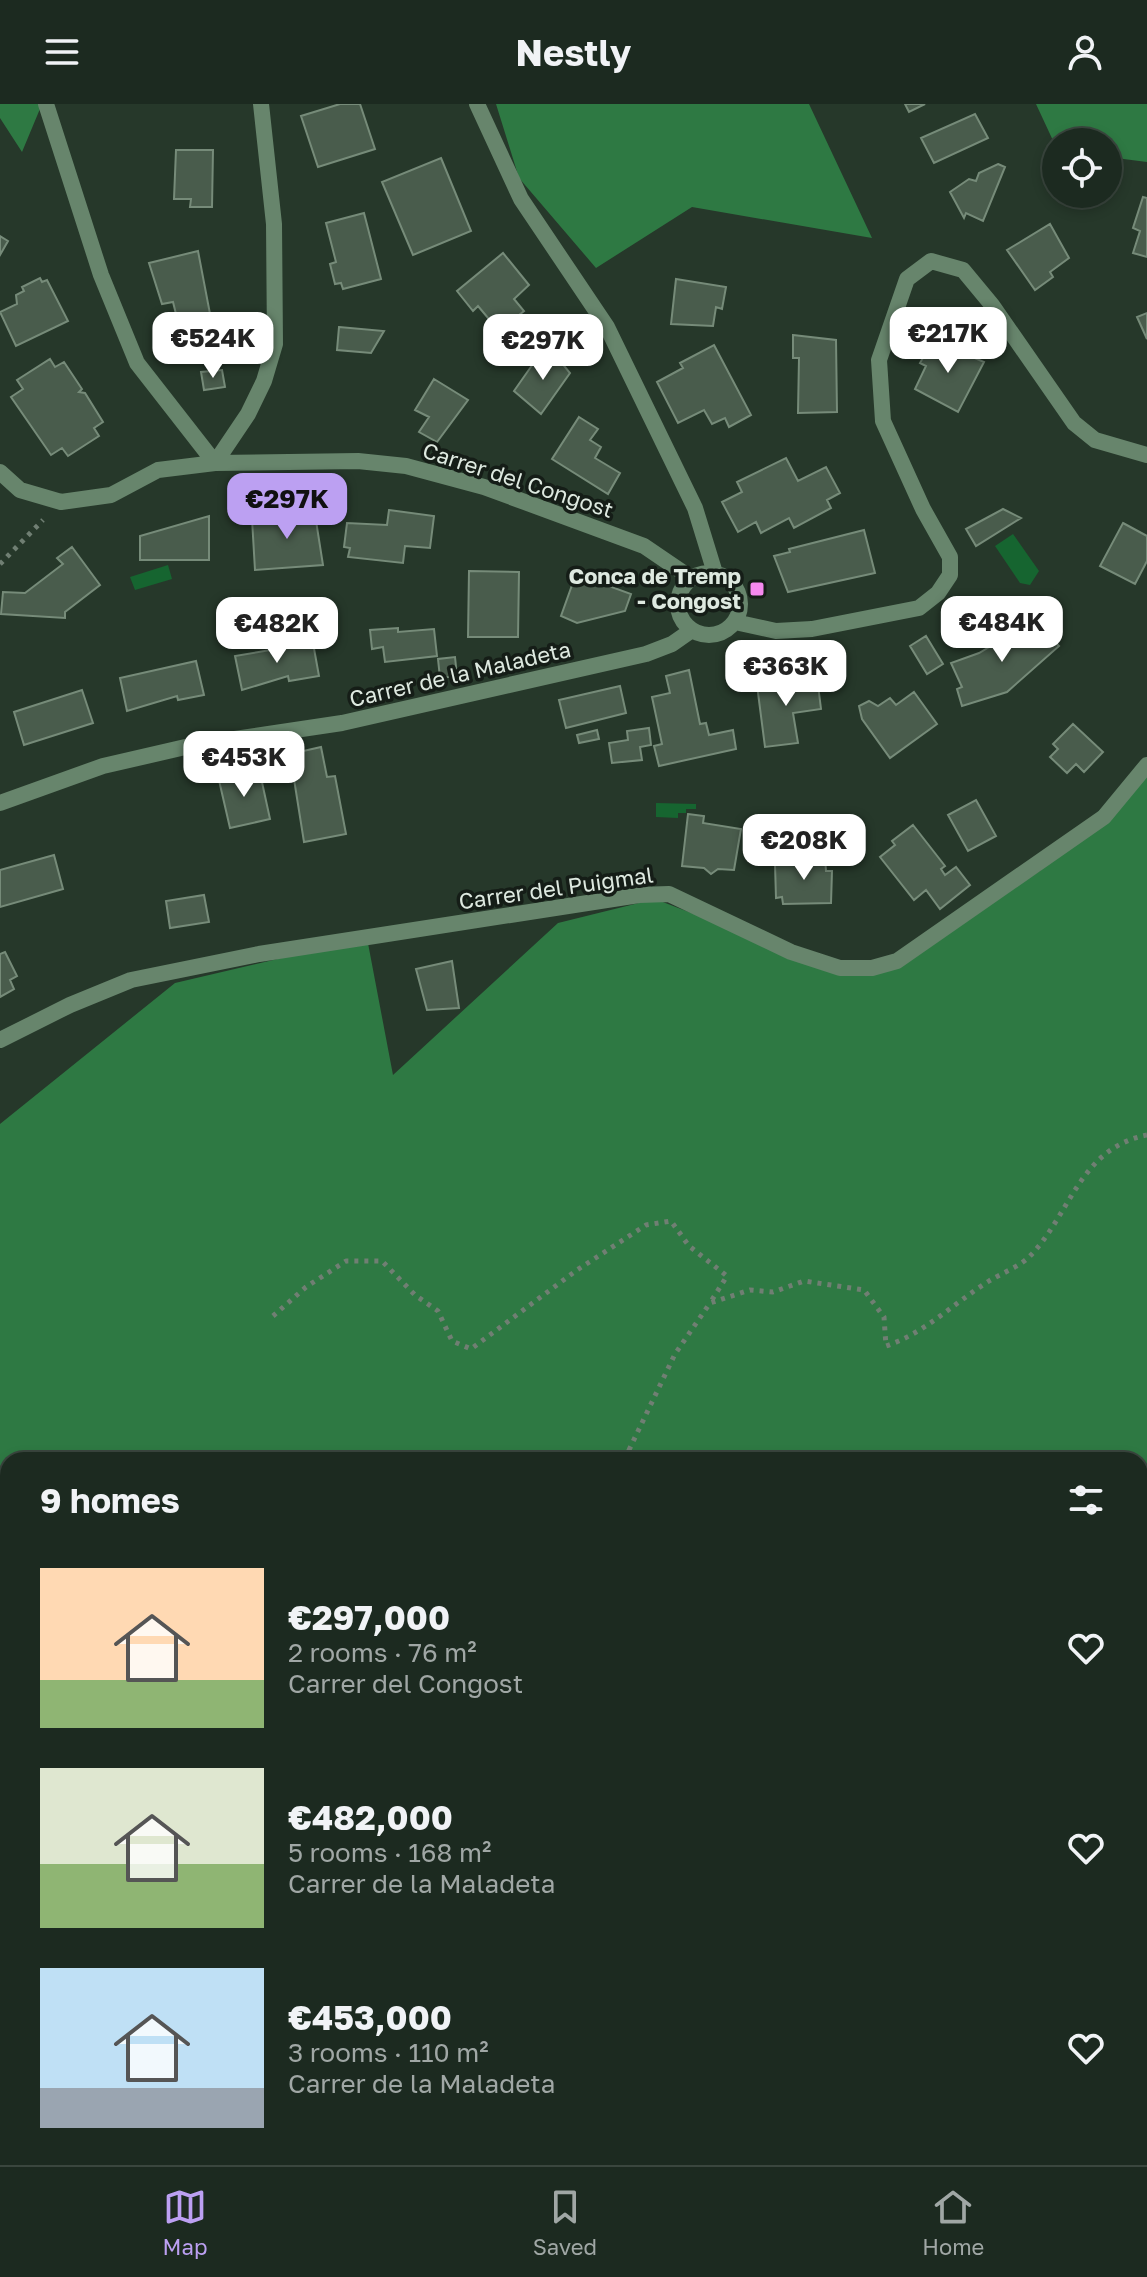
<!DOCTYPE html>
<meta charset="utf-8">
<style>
body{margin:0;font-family:"Golos Text",sans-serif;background:#253229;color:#f1f3f6;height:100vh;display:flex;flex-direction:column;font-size:30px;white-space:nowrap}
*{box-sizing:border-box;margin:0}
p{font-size:26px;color:#a0a7a5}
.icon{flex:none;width:44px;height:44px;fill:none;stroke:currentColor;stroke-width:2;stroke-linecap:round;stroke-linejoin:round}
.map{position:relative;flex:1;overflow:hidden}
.drawer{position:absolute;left:0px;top:1348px;width:1148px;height:714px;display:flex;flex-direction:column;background:#1c2a20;border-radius:24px 24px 0 0;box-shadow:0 4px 12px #0003,0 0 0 2px #3a463e}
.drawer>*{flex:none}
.controls{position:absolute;left:1042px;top:24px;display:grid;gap:16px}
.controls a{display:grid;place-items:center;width:80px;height:80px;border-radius:50%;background:#1c2a20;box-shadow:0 4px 12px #0003,0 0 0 2px #3a463e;font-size:40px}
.price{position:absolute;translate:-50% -68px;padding:0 18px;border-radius:16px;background:#fff;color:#222;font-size:26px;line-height:52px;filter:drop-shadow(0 2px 4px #0008)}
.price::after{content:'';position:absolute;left:50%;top:48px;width:24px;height:18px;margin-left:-12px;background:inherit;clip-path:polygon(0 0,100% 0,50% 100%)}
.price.on{background:#bca0f2;color:#111}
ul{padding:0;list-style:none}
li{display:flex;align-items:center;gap:24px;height:200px;padding:0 40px}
li span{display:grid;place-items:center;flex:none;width:224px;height:160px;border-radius:0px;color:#555}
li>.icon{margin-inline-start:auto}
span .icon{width:96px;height:96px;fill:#fffc;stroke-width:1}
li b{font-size:34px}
h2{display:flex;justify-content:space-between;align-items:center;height:96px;padding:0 40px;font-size:34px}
header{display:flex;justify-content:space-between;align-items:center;height:104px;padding:0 40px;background:#1c2a20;font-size:36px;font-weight:700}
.tabs{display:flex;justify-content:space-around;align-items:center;height:112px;border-top:2px solid #3a463e;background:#1c2a20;font-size:22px;color:#a0a7a5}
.tabs a{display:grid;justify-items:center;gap:4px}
.tabs .on{color:#bca0f2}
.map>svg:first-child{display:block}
.forest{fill:#2e7943;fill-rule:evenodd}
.water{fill:#166530}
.building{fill:#495c4c;stroke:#768b79;stroke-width:2}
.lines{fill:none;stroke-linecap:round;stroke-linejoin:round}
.path{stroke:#707f73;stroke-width:5;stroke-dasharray:4 6;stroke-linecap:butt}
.street{stroke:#67856c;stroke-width:16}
.poi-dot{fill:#f589ee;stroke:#151d17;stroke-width:3}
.labels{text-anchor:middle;stroke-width:7;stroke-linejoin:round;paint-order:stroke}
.street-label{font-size:22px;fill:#dee9e0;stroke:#151d17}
.poi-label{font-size:22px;font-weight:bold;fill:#dee9e0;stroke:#151d17;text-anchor:end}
</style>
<header><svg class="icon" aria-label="menu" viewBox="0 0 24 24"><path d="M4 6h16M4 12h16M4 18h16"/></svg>Nestly<svg class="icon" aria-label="person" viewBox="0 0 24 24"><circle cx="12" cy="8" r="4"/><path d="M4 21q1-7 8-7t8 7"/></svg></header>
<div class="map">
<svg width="1147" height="2061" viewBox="0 0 1147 2061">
<rect width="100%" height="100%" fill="#26382a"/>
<path class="forest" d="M0 0H42L22 48 0 14Z
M496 0H809L872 134 692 103 596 164 519 74Z
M1036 0H1147V58L1108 53V38H1056V43Z
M1147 658V2061H0V1020L175 879 367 834 393 971 558 819 655 795 831 863 901 857 1040 767ZM8 1356H1140V2054H8Z"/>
<path class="water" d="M1013 430 1039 467 1030 481 1020 479 995 442Z
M168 461 172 475 135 486 130 473Z
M656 699 696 700V705H686V709H678V714L656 713Z"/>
<path class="building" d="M340 0H360L375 45 318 63 301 12Z
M905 0H925L909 8Z
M975 10 988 34 934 59 921 34Z
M176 46H213L212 103H190L191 95H174Z
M441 54 471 127 413 151 382 78Z
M998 60 1005 63 983 117 966 109 964 114 950 88 969 75 976 77 979 69Z
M1143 93 1147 94V153L1133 149 1140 127 1133 124Z
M364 109 381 175 343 185 341 179 335 180 330 160 336 158 326 119Z
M1050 120 1069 154 1050 168 1053 173 1035 186 1007 146Z
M0 132 8 137 0 151Z
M198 147 211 215 179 222 173 198 162 200 149 159Z
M503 149 529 181 514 195 524 207 499 227 478 202 473 207 457 187Z
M40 174 42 178 47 176 68 217 16 242 0 208 17 200 16 191 24 187 22 183Z
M676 175 726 183 722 205 716 203 713 222 671 220Z
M1147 209V235L1137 213Z
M339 223 384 227 371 249 337 246Z
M793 231 836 236 837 308 798 309 799 254H793Z
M933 236 984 258 958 308 915 285 926 262 920 259Z
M714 241 751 311 729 323 725 314 712 320 704 306 678 319 657 278 683 264 680 259Z
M552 247 570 269 541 310 514 287 535 257 541 261Z
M50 255 55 263 64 258 82 285 79 288 85 289 103 318 94 324 99 332 68 352 62 344 51 351 11 293 23 285 17 276Z
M222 266 225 283 204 286 201 268Z
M434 275 468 296 437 338 419 328 429 313 415 306Z
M579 313 598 325 590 336 601 343 595 354 620 369 608 390 552 355Z
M786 354 798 377 826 363 840 389 827 396 831 404 794 424 789 414 761 429 756 418 738 428 722 398 742 388 737 378Z
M314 404 323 461 255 466 252 415 294 412V406Z
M1003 405 1021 414 976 442 966 425Z
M389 406 434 412 430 444 405 442 403 459 348 453 350 444 344 443 347 419 387 421Z
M209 412V456H140V432Z
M1123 419 1147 432V457L1135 480 1100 462Z
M864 426 875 469 788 488 774 452 790 448 789 445Z
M72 443 100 481 65 508V514L1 510 3 488 25 489 63 460 57 454Z
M469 467 519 468 518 533H468Z
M576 470 631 490 625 507 577 519 561 512Z
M1022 514 1040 533 1045 528 1059 542 1007 588 962 602 957 585 962 583 951 559 979 549 1001 536Z
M398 524V528L434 525 437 552 385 558 383 543 372 545 370 526Z
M926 532 943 560 927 570 910 542Z
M313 539 319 572 289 577 288 572 242 586 235 552Z
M455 553 457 572 440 574 438 555Z
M196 557 204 591 178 596 177 592 127 607 120 574Z
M689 566 700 620 706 619 709 631 733 626 736 645 659 662 654 642 662 640 652 593 670 589 666 572Z
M817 573 821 605 793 609 798 639 765 643 757 581Z
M620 582 626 609 566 624 559 596Z
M82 586 93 619 24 641 14 608Z
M914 588 937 620 890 654 862 615 859 602 869 597 878 602 890 594 896 601Z
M1073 620 1103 648 1084 668 1076 660 1067 669 1050 653 1058 645 1053 640Z
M649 624 651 641 640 643 642 656 612 659 609 639 628 636 627 627Z
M597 626 599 635 579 639 577 631Z
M321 643 327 673 335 672 346 730 304 738 290 650Z
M234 668 235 675 260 669 270 715 230 724 218 672Z
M976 696 996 732 968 747 948 711Z
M688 710 704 712 703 719 741 725 734 766 718 765 711 770 704 764 682 762Z
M913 721 945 762 941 765 945 771 956 763 970 781 940 805 926 786 914 796 880 753 895 741 892 737Z
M54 751 63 785 0 803V766Z
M825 753 826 767H832L831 799 783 800 782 793 776 794 775 760 805 759V754Z
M204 791 209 818 170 824 166 797Z
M5 848 17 872 10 876 14 885 0 893V850Z
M452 857 459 904 427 906 416 865Z"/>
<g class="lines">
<path class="path" d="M0 460 43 416
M273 1212 306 1183 346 1157H382L415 1191 438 1207 452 1237 471 1245 577 1166 646 1121 671 1117 689 1142 727 1172 710 1199
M630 1356 629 1346 675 1250 710 1199 750 1186 773 1188 804 1177 864 1186 884 1213 886 1242C925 1229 954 1199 989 1177 1002 1169 1021 1162 1031 1151 1071 1109 1080 1044 1147 1031
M1140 1480 1147 1478
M0 1594 8 1591
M0 1708 8 1739
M1140 1721 1147 1723
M108 2054 109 2061
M172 2054 176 2061
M301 2061 305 2054
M356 2061 367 2054
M447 2061 454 2054"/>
<path class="street" d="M46 0 101 171 137 259 215 359
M477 0 521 95 607 223 695 404 715 469
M215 359 248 310 264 277 275 240 274 120 261 0
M0 368 20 386 61 398 111 391 158 366 215 359 358 357 406 362 484 383 644 442 691 474
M678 500a31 31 0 1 1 62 0a31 31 0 1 1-62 0Z
M735 518 776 527 812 525 919 504 938 489 950 471V453L923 405 883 317 879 256 907 175 931 157 963 166 992 201 1074 319 1095 336 1147 351
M0 699 103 662 194 641 342 619 646 550 672 540 692 526
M0 936 70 901 131 876 259 850 639 791 669 790 791 848 840 864H872L897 857 1104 713 1147 661"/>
</g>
<rect class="poi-dot" x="749" y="477" width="16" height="16" rx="4"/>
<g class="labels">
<g class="street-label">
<text transform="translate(518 376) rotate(18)" y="8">Carrer del Congost</text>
<text transform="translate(460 570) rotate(-13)" y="8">Carrer de la Maladeta</text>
<text transform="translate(556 784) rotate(-8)" y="8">Carrer del Puigmal</text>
</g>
<g class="poi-label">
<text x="741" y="480">Conca de Tremp<tspan x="741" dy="25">- Congost</tspan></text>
</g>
</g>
</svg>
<div class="controls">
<a><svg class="icon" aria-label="locate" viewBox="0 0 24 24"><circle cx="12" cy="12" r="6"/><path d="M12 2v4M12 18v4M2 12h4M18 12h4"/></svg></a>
</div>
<b class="price" style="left:948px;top:271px">€217K</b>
<b class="price" style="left:213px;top:276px">€524K</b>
<b class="price" style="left:543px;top:278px">€297K</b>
<b class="price on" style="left:287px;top:437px">€297K</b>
<b class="price" style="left:1002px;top:560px">€484K</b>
<b class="price" style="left:277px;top:561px">€482K</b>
<b class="price" style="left:786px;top:604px">€363K</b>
<b class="price" style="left:244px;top:695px">€453K</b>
<b class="price" style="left:804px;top:778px">€208K</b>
<section class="drawer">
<h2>9 homes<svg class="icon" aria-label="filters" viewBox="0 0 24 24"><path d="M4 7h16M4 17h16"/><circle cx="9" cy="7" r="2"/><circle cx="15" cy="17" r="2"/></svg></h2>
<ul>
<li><span style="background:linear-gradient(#ffd9b3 70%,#8fb573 0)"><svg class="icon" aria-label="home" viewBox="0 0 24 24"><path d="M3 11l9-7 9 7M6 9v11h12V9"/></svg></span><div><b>€297,000</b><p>2 rooms · 76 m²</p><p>Carrer del Congost</p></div><svg class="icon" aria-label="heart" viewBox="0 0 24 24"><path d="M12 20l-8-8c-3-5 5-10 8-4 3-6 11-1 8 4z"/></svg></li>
<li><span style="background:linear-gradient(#dfe7d0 60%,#8fb573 0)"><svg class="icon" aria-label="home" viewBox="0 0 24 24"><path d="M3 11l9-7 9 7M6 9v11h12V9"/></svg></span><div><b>€482,000</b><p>5 rooms · 168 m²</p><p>Carrer de la Maladeta</p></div><svg class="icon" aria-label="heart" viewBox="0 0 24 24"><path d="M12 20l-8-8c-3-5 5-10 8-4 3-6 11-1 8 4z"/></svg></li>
<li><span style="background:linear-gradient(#bfe0f5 75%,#9aa5b1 0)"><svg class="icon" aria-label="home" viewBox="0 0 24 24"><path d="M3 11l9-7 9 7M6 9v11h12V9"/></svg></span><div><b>€453,000</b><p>3 rooms · 110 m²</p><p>Carrer de la Maladeta</p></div><svg class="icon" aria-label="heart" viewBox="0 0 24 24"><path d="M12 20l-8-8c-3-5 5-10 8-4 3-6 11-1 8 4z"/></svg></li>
</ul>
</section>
</div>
<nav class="tabs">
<a class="on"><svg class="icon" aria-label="map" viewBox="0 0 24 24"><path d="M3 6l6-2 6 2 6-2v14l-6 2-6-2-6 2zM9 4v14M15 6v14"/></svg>Map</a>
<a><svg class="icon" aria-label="saved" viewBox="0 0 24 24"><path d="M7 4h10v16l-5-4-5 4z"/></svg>Saved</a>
<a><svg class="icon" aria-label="home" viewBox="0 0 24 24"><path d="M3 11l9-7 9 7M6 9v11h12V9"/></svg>Home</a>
</nav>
